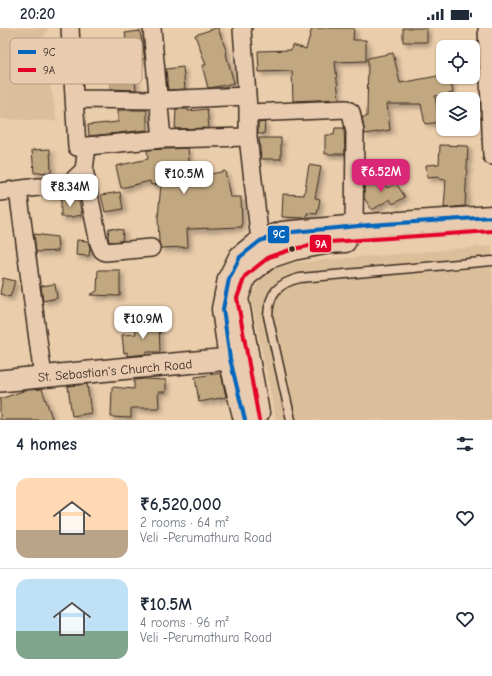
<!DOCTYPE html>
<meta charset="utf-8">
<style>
body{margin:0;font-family:"Comic Neue",sans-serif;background:#f6f6f7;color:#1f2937;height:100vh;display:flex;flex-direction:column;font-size:15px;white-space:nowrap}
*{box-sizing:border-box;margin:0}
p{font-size:13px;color:#747a83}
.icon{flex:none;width:22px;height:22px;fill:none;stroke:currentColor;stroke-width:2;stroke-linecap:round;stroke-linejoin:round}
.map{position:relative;height:392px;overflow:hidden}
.drawer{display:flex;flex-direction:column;background:#fff;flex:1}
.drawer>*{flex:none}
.controls{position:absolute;left:436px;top:12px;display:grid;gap:8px}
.controls a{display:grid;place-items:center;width:44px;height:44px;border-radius:8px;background:#fff;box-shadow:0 1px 3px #0004;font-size:20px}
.price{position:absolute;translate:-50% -34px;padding:0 9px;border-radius:8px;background:#fff;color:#222;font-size:13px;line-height:26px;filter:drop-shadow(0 1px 2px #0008)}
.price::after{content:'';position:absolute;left:50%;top:24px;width:12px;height:9px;margin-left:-6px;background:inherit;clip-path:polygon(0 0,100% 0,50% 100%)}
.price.selected{background:#db2777;color:#fff}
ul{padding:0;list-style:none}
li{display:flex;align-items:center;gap:12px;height:100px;padding:0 16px}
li+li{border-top:1px solid #e0e1e3}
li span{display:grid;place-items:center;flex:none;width:112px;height:80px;border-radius:12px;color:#555}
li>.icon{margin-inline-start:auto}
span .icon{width:48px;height:48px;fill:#fffc;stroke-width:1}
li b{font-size:17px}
h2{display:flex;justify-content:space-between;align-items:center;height:48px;padding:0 16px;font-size:17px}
.status{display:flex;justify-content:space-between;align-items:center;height:28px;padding:0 20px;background:#fff;direction:ltr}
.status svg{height:11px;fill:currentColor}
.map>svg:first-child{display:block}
.built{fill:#dbbf9b}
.building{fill:#c2a881;stroke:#3b2a1e;filter:url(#shadow)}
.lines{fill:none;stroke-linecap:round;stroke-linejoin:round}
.service-casing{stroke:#3b2a1e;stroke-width:11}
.minor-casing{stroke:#3b2a1e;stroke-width:20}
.tertiary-casing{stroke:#3b2a1e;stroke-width:24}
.secondary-casing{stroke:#3b2a1e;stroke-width:25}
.service{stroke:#e9ccb0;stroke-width:8}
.minor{stroke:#e9ccb0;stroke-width:17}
.tertiary{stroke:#e9ccb0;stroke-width:21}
.secondary{stroke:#e9ccb0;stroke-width:22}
.bus-1-casing{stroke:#e9ccb0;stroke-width:7}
.bus-2-casing{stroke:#e9ccb0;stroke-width:7}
.bus-1{stroke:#0065bd;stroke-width:4}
.bus-2{stroke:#e4002b;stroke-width:4}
.bus-dot{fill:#3b2a1e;stroke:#e9ccb0;stroke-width:1.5}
.labels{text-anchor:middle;stroke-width:4;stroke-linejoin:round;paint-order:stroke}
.street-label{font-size:13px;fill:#3b2a1e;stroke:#e9ccb0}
.key{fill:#e9ccb0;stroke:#b59b84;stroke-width:1}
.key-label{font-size:11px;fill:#3b2a1e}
.line-badge{stroke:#e9ccb0;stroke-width:1.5}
.badge-label{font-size:11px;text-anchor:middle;font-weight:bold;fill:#fff}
</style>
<div class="status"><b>20:20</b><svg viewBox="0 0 49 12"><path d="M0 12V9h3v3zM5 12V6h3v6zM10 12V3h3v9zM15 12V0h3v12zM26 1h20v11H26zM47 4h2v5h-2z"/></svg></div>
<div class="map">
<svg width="492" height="392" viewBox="0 0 492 392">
<defs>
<filter id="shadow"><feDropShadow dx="3.5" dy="3.5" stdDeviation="2" flood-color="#0004"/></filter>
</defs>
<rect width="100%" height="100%" fill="#eacdab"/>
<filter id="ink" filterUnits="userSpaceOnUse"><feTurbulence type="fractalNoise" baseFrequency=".025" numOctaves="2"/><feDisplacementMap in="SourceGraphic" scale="8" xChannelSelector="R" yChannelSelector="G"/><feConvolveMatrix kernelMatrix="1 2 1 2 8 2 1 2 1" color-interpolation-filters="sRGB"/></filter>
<g filter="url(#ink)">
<path class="built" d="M0 0H48L40 17 48 43 57 93 0 91Z
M492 218V392H276L251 270 262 246 276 236Z"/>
<path class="building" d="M216 0H218L227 25 226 26 234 55 215 59 208 60 202 37H206L195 7Z
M312 0H354L353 12H366V33L335 34 339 71 293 73 292 43 259 44 258 23 291 22 292 17 306 21Z
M403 0H427V14H403Z
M140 3 145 31 133 33 136 62 110 61 106 26 128 23 125 5Z
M393 25 400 55 443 47V49H450L453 65 435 68 440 94 425 96 421 76H387L390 102 365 106 362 89H367L368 30Z
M183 39 185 61 168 62 166 41Z
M176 81H188V83L207 81 209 100 175 101Z
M118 82H147V102L89 108 88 97 118 94Z
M265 94 264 106H258V95Z
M335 100H344L345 126H325V107H334Z
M259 110H281V131H261Z
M440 117 468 118 465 178 444 180 446 152 439 151V149L427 150 426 137 439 136Z
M188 120 190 143H207V147L225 143 230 169H241L242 199 187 201 188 219 161 220 159 214 158 190 161 156 151 157 150 153 121 160 116 138 148 131 147 122Z
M50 121 51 144 34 145 32 122Z
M309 137 321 139 315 170 320 171 317 186 307 185V190L282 189 283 166 304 167Z
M379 146 387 160 396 155 405 169 393 176 390 171 372 182 364 170V155Z
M120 164 123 181 105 184 101 167Z
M61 170 79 173 82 187 71 189H61Z
M109 200 123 202 122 213 109 214 108 209Z
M34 206 57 209 58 223 36 224Z
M77 212 88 213 90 220 89 228 76 227Z
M98 242H120V268L90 267 97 263Z
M3 250 15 253 10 269 0 266Z
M55 256 57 270 43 273 41 258Z
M159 294 160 324H146V326L127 328V324L124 325 122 307 136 306 135 296Z
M221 345 226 369 199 374 195 349Z
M144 351 166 352V364H158L159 380H131V390L111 389 112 359 134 361V352Z
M87 356 91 385 72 388 68 358Z
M42 361 52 390 46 392H0V371L26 362Z"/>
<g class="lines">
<defs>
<path id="service" d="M291 392 268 288C269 265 278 255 300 250L492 233"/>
<path id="minor" d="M152 0 162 111
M243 0 242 1 248 80V109L260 213
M487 0 492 128
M74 71 159 72 247 68
M248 85 346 81 351 84 355 104 354 198
M77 119 162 111 248 109
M84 142 99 215 102 222 105 224 151 220
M18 162 43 349
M0 164 38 159H66L84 142 87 118 77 119 70 0"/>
<path id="tertiary" d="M0 353 129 340 230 331"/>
<path id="secondary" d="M258 385 237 270 245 248 269 229 293 221 330 214 345 213
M245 392 230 331 223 281 229 251 240 229 260 213 282 205 369 197 492 189"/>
</defs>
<use href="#service" class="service-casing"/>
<use href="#minor" class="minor-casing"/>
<use href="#tertiary" class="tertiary-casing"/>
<use href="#secondary" class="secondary-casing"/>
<use href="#service" class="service"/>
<use href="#minor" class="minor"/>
<use href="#tertiary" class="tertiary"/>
<use href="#secondary" class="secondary"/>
<defs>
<path id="bus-1" d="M245 392 230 331 223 281 229 251 240 229 260 213 282 205 369 197 492 189"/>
<path id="bus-2" d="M259 392 237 270 245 248 269 229 293 221 330 214 492 203"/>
</defs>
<use href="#bus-1" class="bus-1-casing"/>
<use href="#bus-2" class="bus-2-casing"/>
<use href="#bus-1" class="bus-1"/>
<use href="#bus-2" class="bus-2"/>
</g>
</g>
<circle class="bus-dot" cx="292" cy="221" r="3.5"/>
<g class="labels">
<g class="street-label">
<text transform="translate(115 342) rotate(-5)" y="5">St. Sebastian's Church Road</text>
</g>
</g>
<rect x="10" y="10" width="132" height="46" rx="6" class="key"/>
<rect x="18" y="22" width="18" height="4" fill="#0065bd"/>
<rect x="18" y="40" width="18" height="4" fill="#e4002b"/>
<g class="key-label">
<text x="43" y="28">9C</text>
<text x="43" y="46">9A</text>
</g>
<g class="line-badge">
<rect x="267" y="197" width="23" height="19" rx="4" fill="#0065bd"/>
<rect x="309" y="206" width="23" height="19" rx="4" fill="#e4002b"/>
</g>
<g class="badge-label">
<text x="279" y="210">9C</text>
<text x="321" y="220">9A</text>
</g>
</svg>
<div class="controls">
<a><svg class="icon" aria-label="locate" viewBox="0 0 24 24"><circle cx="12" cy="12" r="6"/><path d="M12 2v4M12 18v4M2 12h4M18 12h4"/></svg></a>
<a><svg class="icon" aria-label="layers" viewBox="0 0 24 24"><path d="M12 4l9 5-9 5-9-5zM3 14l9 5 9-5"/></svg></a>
</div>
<b class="price selected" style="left:381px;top:165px">₹6.52M</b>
<b class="price" style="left:184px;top:167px">₹10.5M</b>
<b class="price" style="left:70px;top:180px">₹8.34M</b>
<b class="price" style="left:143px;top:312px">₹10.9M</b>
</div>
<section class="drawer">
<h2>4 homes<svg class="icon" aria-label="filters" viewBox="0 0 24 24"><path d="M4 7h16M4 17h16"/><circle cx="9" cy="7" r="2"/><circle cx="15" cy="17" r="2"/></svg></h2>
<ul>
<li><span style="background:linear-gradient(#ffd9b3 65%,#b9a48a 0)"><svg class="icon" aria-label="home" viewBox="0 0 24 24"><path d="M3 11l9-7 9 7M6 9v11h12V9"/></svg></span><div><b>₹6,520,000</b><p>2 rooms · 64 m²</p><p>Veli -Perumathura Road</p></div><svg class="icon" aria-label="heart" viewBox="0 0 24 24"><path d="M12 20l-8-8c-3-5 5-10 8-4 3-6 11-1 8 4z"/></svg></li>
<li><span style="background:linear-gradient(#bfe0f5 65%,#7fa58c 0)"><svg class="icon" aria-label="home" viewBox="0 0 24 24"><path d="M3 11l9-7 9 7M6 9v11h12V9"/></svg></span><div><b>₹10.5M</b><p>4 rooms · 96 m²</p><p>Veli -Perumathura Road</p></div><svg class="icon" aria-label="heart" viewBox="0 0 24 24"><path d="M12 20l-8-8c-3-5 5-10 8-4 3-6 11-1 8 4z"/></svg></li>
</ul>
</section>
